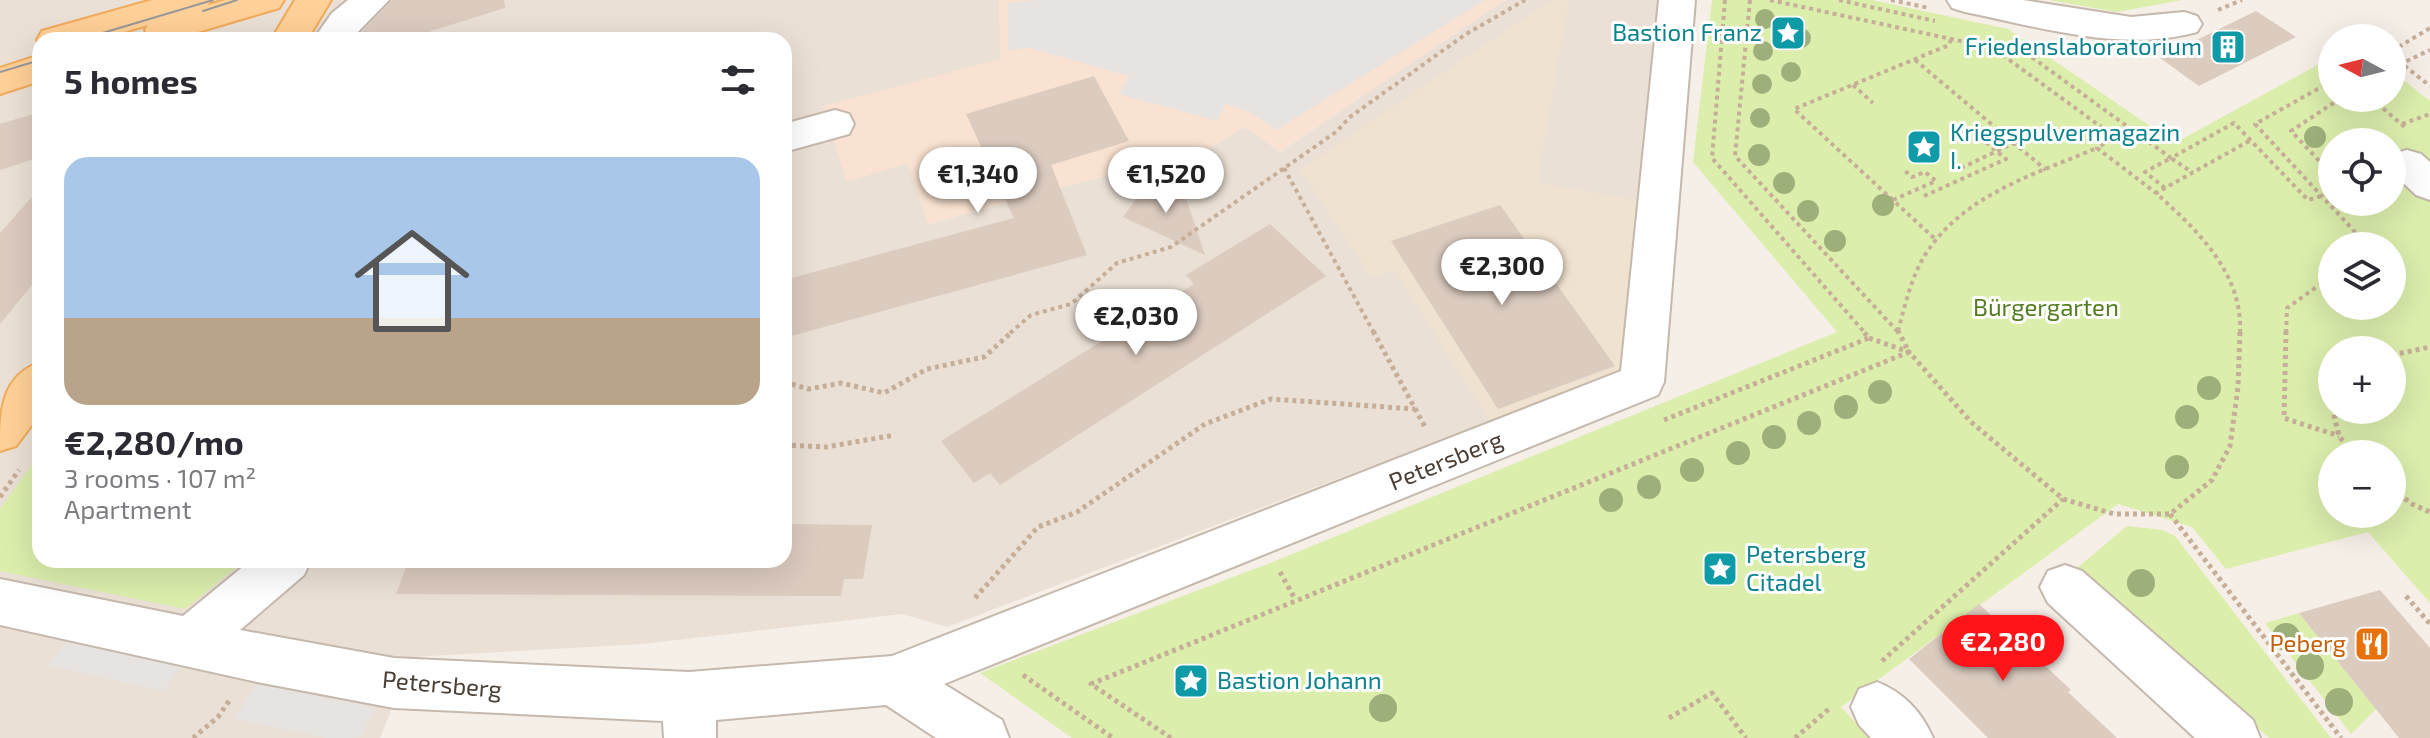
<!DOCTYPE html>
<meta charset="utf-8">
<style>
body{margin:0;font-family:"Exo 2",sans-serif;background:#f7f7f7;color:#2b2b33;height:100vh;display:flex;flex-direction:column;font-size:30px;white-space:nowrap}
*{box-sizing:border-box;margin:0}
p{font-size:26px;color:#7c7c81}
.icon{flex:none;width:44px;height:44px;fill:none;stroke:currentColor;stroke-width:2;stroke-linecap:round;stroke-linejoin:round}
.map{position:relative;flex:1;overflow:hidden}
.side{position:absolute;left:32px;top:32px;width:760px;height:536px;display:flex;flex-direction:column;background:#fff;border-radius:24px;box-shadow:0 8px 32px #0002}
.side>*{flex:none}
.needle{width:52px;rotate:277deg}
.tools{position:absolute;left:2318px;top:24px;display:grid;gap:16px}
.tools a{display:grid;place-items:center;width:88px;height:88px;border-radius:50%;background:#fff;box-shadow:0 8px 32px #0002;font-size:40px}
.price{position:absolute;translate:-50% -68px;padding:0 18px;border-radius:28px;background:#fff;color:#222;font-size:26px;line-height:52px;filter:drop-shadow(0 2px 4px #0008)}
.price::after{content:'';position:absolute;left:50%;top:48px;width:24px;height:18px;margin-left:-12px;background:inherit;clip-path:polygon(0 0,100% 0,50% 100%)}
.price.active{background:#ff1519;color:#fff}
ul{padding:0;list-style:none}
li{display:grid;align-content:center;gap:16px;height:424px;padding:0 32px}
li span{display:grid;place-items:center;height:248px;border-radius:24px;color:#555}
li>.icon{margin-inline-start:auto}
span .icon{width:144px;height:144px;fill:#fffc;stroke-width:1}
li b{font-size:34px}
h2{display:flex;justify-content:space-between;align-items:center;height:96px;padding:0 32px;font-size:34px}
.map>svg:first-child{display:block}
.residential{fill:#eae0d5;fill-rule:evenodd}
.commercial{fill:#f9e2d1}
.education{fill:#f0e2d0}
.green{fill:#dbeeac;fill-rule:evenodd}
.parking{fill:#e6e3e0}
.building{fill:#dccbbf}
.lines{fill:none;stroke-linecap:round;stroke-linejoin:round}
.minor-casing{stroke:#c5b8ac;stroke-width:4}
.major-casing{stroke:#f1aa5a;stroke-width:4}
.path-far1{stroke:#c6ae98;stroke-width:4;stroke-dasharray:4 4;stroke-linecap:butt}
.path{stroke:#c6ae98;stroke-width:5;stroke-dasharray:4 4;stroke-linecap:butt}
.minor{fill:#fff;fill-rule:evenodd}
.major{fill:#ffd097;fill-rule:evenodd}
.tram{stroke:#989898;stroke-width:2}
.tree{fill:#9db07a}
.labels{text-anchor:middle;stroke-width:6;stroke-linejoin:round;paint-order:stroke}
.culture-label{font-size:24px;fill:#0d838f;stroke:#fff;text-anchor:start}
.park-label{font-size:24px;fill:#547d20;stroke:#fff}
.street-label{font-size:24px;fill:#4a3e35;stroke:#fff}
.food-label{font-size:24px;fill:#c56008;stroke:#fff;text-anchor:end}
</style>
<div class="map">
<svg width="2430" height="738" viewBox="0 0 2430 738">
<rect width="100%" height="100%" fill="#f6efe8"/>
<path class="residential" d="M0 0H999L1001 59 908 163 929 224 1137 167 1152 182 1245 127 1280 152 1505 0H1670L1627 369 947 627 902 614 642 644 412 657 380 738H0ZM40 40H784V560H40Z"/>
<path class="commercial" d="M999 0H1505L1280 152 1245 127 1151 182 1137 167 928 224 908 163 847 182 823 106 1000 59Z"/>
<path class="education" d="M1551 0H1569L1537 182 1646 202 1627 369 1490 421 1395 270 1372 276 1300 170Z"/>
<path class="green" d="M1712 0H1872L2008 29 2175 143 2332 57V98H2392V71L2430 101V603L2368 532 2226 569 2192 527 2118 504 1841 707 1870 738H1072L980 673 1275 561 1837 332 1693 162ZM2332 142H2392V202H2332ZM2332 246H2392V306H2332ZM2332 350H2392V410H2332ZM2332 454H2392V514H2332Z
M2048 0H2182L2117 12Z
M40 453V560H245L185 609 0 571V509Z
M2127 526 2163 530 2175 536 2331 738H2269L2077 568Z
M2299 613 2376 709 2351 734 2265 623Z"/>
<path class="parking" d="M1037 0H1485L1276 130 1250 112 1225 104 1217 121 1119 94 1129 76 1031 48 1008 50V3Z
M68 638 183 663 164 691 48 666Z
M257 683 377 708 359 738H325L234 719Z"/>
<path class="building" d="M392 0H504L505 8 431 31 425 40H354Z
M2256 11 2296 37 2199 86 2160 58Z
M1094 76 1129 141 1051 165 1087 255 784 338V280L1014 218 966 114Z
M40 112V157L0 170V124Z
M1150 180 1185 195 1205 255 1123 217Z
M40 188V275L0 324V233Z
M1500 205 1615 366 1498 409 1391 241Z
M1270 224 1326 276 1000 485 990 473 974 483 941 441 1194 284 1186 275Z
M784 524 872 525 863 579H844L841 596 396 594 409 560H784Z
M2380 590 2430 648V738H2399L2299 613Z
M1979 604 2071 690 2068 692 2117 738H1988L1909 659Z"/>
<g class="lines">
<defs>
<path id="minor" d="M348 0H389L350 40H313L332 13Z
M1659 0H1695L1664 382 1658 395 944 684 1002 720 1009 738H936L886 705 716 720V738H664L663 721 394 708 257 682 0 625V579L183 616 251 560H311L304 575 240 630 394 658 689 672 892 656 1621 371Z
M1947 0H2023L2131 17 2184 12 2197 16 2202 24 2197 32C2121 53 2039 27 1965 12L1952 8Z
M835 110 849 114 854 124 849 134 784 152V124Z
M2407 150 2421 154 2430 162V200L2416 195 2392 172 2393 154Z
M2065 565 2082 571 2253 720 2260 738H2195L2048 603 2040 587 2048 571Z
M1877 682C1903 692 1922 712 1933 738H1871L1859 725 1851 707 1859 689Z"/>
<path id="major" d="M152 0H211L208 5 225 0H284L279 8 171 40 150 39 145 30 148 25 97 40H40V45L37 40 42 31Z
M295 0H331L307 40H271Z
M40 55V81L0 94V68Z
M40 362V414L16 446 0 451C0 412 0 377 40 362Z"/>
</defs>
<use href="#minor" class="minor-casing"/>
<use href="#major" class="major-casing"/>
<path class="path-far1" d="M1725 0 1712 158 1865 333
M1750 0 1735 156 1899 333
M1770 0 1993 48 2115 137 2097 148 2156 193
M1839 0 1935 21
M1891 0 1929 8
M2218 10 2242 0
M2019 48 2171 158 2234 123 2308 200 2332 193
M2392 51 2430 28
M2392 56 2430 86
M1915 60 2046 170
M2392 68 2430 50
M2332 81 2255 124 2368 246
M1853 85 1873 103
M2371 98 2407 129
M2402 124 2430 114
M2115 137 2133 131
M2332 165 2325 167 2291 131 2341 98
M1284 168 1374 333
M1961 168 2014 143
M2165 188 2145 172 2171 158 2193 173
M1924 196 2006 159 1981 138
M1893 200 1936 181 1925 172 1912 177 1904 170
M1934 238 1794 109 1949 45 1951 39
M1898 331C1905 305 1911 278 1925 255 1963 195 2035 174 2097 148
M1010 333 1031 315 1071 304 1117 263 1171 247 1336 132 1350 117 1466 34 1525 0
M2240 333C2243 273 2197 230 2156 193L2251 140
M2286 333 2287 308 2332 276"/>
<path class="path" d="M1373 331 1425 427
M2286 331 2284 418 2339 436
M1869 338 1909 352 1971 422 2063 499 2114 514H2170L2212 480 2230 446 2238 387 2240 331
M2392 355 2430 347
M784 382 809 389 841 383 884 393 927 369 984 357 1013 331
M2332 407 2339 436 2353 454
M1664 420 1869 338 1863 331
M784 445 826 447 895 435
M2392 489 2412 504 2430 512
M0 497 19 470
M2170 514 2341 738
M1280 572 1295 599
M2406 596 2430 624
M975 598 1038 527 1077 512 1205 424 1271 399 1415 409
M1882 661 2063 499
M1023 675 1113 738
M1669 718 1712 693 1746 738
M193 738 218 717 231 698
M1171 738 1091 684 1909 352 1898 331
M1795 738 1830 708"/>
<use href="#minor" class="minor"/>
<use href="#major" class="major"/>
<path class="tram" d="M203 11 237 0
M79 40 213 0
M0 72 40 60"/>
</g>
<g class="tree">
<circle cx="1765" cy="19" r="10"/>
<circle cx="1801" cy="38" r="10"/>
<circle cx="1763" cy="51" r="10"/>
<circle cx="1791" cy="72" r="10"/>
<circle cx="1762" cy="84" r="10"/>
<circle cx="1760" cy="118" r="10"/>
<circle cx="2315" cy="137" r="11"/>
<circle cx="1759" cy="155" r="11"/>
<circle cx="1784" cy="183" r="11"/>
<circle cx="1883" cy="205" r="11"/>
<circle cx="1808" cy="211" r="11"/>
<circle cx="1835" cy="241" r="11"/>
<circle cx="2209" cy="388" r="12"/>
<circle cx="1880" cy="392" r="12"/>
<circle cx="1846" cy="407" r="12"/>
<circle cx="2187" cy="417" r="12"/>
<circle cx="1809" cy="423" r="12"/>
<circle cx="1774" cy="437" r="12"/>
<circle cx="1738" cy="453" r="12"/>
<circle cx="2177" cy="467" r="12"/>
<circle cx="1692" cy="470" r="12"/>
<circle cx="1649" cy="487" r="12"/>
<circle cx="1611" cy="500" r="12"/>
<circle cx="2141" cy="583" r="14"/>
<circle cx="2286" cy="637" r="14"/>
<circle cx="2310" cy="666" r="14"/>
<circle cx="2339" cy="702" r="14"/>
<circle cx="1383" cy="708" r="14"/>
</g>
<defs>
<symbol id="sight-square" viewBox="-11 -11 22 22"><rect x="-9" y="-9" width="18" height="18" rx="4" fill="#0f9aa8" stroke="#fff"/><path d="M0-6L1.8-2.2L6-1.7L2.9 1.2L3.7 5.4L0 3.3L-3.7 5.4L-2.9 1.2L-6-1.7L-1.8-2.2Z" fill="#fff"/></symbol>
<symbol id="building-square" viewBox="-11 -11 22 22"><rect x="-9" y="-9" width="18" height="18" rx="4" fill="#0f9aa8" stroke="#fff"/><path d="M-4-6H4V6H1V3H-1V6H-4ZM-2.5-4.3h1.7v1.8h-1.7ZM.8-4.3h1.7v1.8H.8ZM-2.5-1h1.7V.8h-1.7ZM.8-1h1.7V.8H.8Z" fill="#fff"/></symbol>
<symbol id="restaurant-square" viewBox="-11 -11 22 22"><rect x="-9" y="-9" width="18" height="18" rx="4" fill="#e8710a" stroke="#fff"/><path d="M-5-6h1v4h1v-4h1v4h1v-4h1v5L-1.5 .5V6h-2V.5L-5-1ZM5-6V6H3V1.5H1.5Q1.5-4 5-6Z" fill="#fff"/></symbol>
</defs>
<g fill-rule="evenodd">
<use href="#sight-square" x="1768" y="13" width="40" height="40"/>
<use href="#building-square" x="2208" y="27" width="40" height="40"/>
<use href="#sight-square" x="1904" y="127" width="40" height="40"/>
<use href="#sight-square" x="1700" y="549" width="40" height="40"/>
<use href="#restaurant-square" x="2352" y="624" width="40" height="40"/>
<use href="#sight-square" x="1171" y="661" width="40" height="40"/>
</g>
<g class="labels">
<g class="culture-label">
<text x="1762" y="41" text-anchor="end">Bastion Franz</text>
<text x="2202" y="55" text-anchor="end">Friedenslaboratorium</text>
<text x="1950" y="141">Kriegspulvermagazin<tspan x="1950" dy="28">I.</tspan></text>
<text x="1746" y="563">Petersberg<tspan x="1746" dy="28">Citadel</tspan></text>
<text x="1217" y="689">Bastion Johann</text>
</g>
<g class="park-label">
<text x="2046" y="316">Bürgergarten</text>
</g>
<g class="street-label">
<text transform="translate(1446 461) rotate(-22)" y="8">Petersberg</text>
<text transform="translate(442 685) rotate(5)" y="8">Petersberg</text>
</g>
<g class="food-label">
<text x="2346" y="652">Peberg</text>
</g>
</g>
</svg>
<div class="tools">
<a><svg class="needle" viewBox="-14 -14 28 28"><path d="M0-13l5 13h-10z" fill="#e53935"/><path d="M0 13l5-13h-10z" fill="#7c7c81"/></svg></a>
<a><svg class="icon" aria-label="locate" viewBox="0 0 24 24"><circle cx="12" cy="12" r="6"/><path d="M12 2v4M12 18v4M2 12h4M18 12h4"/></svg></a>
<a><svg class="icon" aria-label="layers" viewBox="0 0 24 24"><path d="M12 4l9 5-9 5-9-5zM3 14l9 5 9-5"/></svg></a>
<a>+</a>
<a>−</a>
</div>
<b class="price" style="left:978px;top:215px">€1,340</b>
<b class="price" style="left:1166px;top:215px">€1,520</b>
<b class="price" style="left:1502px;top:307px">€2,300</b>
<b class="price" style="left:1136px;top:357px">€2,030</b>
<b class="price active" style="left:2003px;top:683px">€2,280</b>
<section class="side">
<h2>5 homes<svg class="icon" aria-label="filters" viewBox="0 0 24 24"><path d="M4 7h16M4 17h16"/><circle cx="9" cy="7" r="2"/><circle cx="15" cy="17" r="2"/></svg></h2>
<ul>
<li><span style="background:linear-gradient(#a9c7e8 65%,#b9a48a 0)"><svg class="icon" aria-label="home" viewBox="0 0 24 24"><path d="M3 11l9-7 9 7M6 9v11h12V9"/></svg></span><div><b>€2,280/mo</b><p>3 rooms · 107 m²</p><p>Apartment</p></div></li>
</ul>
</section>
</div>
